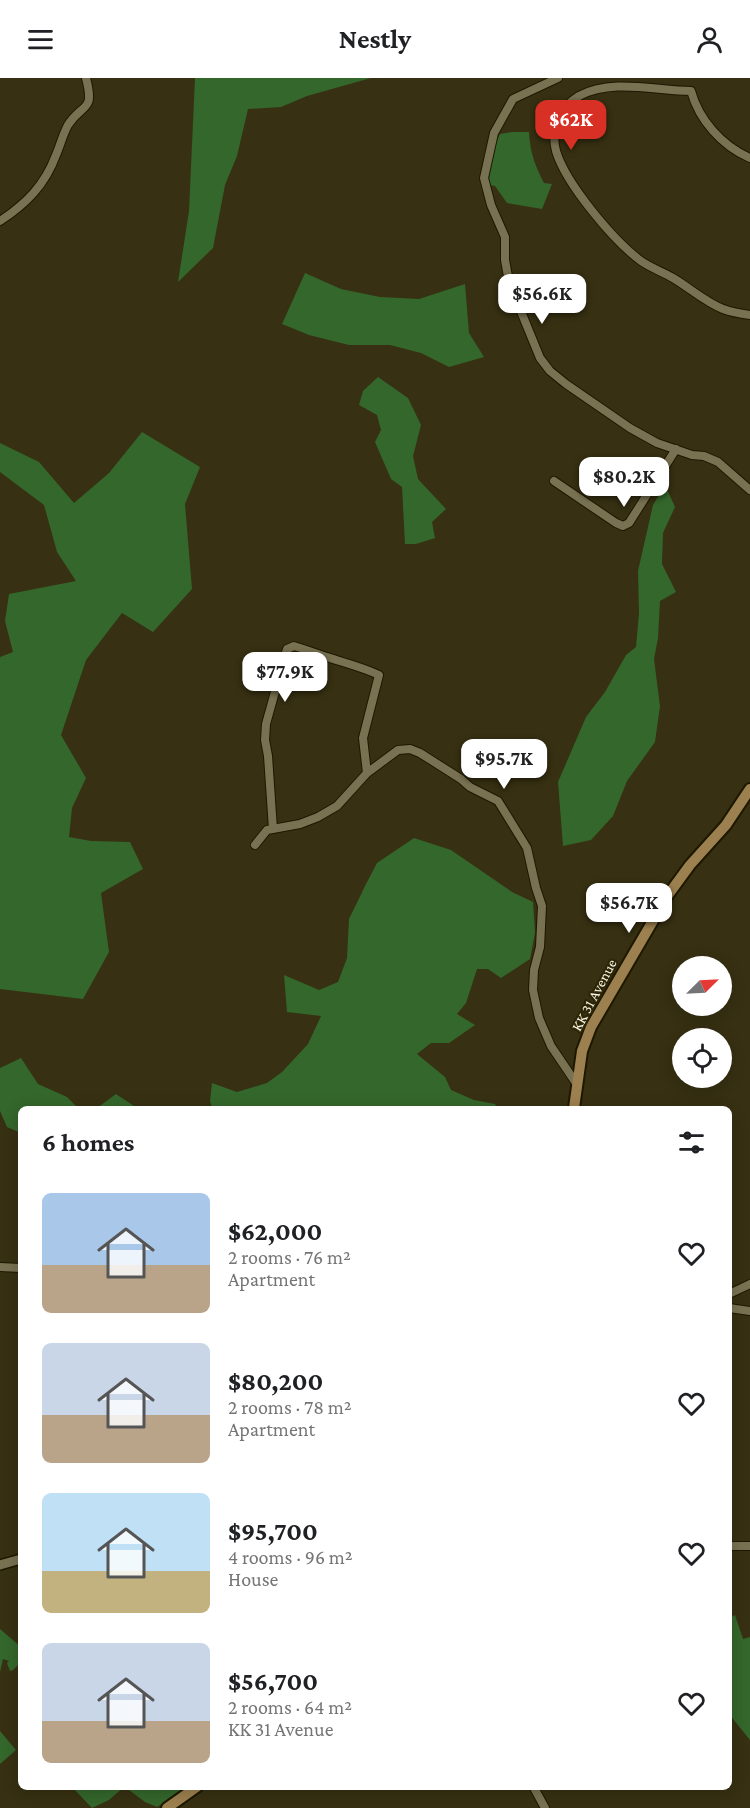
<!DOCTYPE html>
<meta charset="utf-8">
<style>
body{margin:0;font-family:"Crimson Pro",serif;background:#f6f6f6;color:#202124;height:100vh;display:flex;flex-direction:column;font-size:22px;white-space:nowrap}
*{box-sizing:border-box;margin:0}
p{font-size:20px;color:#757577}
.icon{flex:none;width:33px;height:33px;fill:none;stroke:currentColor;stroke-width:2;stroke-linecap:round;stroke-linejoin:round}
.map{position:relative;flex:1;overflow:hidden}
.side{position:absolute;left:18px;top:1028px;width:714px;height:684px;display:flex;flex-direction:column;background:#fff;border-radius:9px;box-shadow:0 3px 15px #0003}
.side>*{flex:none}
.needle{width:39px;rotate:66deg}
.fabs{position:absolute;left:672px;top:878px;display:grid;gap:12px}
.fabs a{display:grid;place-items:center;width:60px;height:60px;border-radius:50%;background:#fff;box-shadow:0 3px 15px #0003;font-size:30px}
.price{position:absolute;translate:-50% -51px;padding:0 14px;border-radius:12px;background:#fff;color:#222;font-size:20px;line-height:39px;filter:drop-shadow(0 2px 3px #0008)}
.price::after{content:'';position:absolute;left:50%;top:36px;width:18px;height:14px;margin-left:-9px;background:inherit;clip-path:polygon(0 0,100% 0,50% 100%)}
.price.current{background:#d93025;color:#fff}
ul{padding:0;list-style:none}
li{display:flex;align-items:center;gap:18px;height:150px;padding:0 24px}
li span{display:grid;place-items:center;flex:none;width:168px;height:120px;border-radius:9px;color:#555}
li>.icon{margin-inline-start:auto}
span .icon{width:72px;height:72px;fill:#fffc;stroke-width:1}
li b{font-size:26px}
h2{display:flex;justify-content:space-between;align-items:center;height:72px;padding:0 24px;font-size:26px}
header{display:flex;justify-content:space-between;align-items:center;height:78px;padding:0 24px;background:#fff;font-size:27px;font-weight:700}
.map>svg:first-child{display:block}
.green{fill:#34672b}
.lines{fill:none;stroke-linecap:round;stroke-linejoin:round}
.minor-casing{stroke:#1e1800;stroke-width:10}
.tertiary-casing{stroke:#1e1800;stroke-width:12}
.secondary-casing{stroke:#1e1800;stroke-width:14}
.minor{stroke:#797252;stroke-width:8}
.tertiary{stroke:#797252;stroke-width:9}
.secondary{stroke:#9d804f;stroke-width:10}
.labels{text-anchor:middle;stroke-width:4.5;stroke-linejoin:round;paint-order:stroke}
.street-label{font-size:15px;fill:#f9f5e3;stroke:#2d2607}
</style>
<header><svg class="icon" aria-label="menu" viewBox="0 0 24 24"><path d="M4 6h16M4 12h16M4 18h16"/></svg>Nestly<svg class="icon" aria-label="person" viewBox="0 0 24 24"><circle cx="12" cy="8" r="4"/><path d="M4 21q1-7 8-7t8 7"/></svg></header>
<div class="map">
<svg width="750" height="1730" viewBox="0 0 750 1730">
<rect width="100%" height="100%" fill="#373012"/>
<path class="green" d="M195 0H371L307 18 281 29 248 31 237 78 225 107 213 170 178 204 189 133Z
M512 54H529C530 74 535 88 544 105L552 106 542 131 507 125 495 108 489 107C489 88 491 73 500 56Z
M305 195 341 211 380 219 419 221 465 206 469 255 484 279 449 289 421 275 390 267H349L309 257 282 246Z
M378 299 408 320 421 347 413 378 418 401 446 431 432 444 435 460 416 466H405L402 409 391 401 375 364 381 352 377 337 359 327 363 313Z
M142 354 200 389 185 426 192 511 153 554 122 535 86 582 61 657 86 700 72 730 69 759 91 763 130 764 143 791 101 815 109 874 83 921 0 911V579L13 574 5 543 9 516 76 503 57 474 44 427 0 394V365L39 384 74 425 109 395Z
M665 407 675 429 663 455 662 486 676 514 660 523 658 560 654 581 660 628 655 664 627 703 613 738 591 762 563 768 558 704 586 639 605 614 626 577 636 569 639 535 638 493 653 427Z
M414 760 451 772 512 814 533 824 535 855 530 881 501 900 488 891H477L466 925 457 936 475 947 449 965H431L417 976 445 999 451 1012 474 1022 495 1026 497 1030H212L210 1023 212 1005 237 1014 267 1005 282 994 308 966 321 938 287 934 284 897 319 912 338 904 347 880 349 841 366 806 377 785Z
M21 980 38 1006 67 1019 78 1030H21V1055L7 1049 0 1033V990Z
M116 1016 137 1030H97Z
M735 1537 743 1561 750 1559V1662L729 1636V1540Z
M0 1551 21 1569V1584L13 1592 10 1593 7 1585 9 1583 3 1581 0 1594Z
M0 1653 16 1672 0 1686Z
M72 1709V1708L124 1709 109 1722 92 1730Z
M125 1709H189L157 1729 145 1724Z"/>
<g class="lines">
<defs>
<path id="minor" d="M558 0 513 21 494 55 484 100 491 127 505 159V182L509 204 540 280 550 293 566 306 630 350 657 365 692 377 704 378 718 384 750 412
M750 80C722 68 699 42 691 13 656 13 612 0 579 18 561 29 550 51 556 73 566 106 613 162 641 183 651 190 663 194 673 200 690 210 705 224 723 231 731 234 742 236 750 237
M0 143C26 126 45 107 56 77 60 68 63 56 68 47 83 24 95 35 86 0
M554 403 616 445 623 448 629 445 676 371
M273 751 268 678 265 662 266 646 287 571 294 568C305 571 316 576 327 579 345 585 362 589 379 597L363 660 367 695
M255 767 267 752 300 746 318 739 337 728 367 695 398 672 410 671 420 675 461 701 470 709 498 723 527 770 536 810 542 828 540 869 534 892 533 912 539 940 551 968 576 1005
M0 1189 21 1190
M729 1216 750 1206
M729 1230 750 1233
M729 1468H750
M533 1708 545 1730"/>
<path id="tertiary" d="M0 1487 21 1481"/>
<path id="secondary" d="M574 1030 582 973 591 949 668 817 690 787 726 747 750 711
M167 1730 198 1708"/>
</defs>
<use href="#minor" class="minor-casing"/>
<use href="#tertiary" class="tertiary-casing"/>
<use href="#secondary" class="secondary-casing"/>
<use href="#minor" class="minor"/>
<use href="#tertiary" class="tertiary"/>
<use href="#secondary" class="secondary"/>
</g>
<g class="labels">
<g class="street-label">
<text transform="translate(594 917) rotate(-62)" y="5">KK 31 Avenue</text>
</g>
</g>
</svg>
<div class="fabs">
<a><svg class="needle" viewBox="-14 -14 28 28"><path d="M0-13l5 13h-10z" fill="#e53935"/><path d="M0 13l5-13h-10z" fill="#757577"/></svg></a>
<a><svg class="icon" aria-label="locate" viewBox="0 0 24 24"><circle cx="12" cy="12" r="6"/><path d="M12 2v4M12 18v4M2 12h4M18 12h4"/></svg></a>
</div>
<b class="price current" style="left:571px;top:73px">$62K</b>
<b class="price" style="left:542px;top:247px">$56.6K</b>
<b class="price" style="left:624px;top:430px">$80.2K</b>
<b class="price" style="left:285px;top:625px">$77.9K</b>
<b class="price" style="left:504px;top:712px">$95.7K</b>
<b class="price" style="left:629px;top:856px">$56.7K</b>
<section class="side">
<h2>6 homes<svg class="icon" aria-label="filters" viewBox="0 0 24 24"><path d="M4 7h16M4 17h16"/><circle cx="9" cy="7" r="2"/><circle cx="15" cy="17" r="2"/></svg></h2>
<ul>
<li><span style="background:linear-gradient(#a9c7e8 60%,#b9a48a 0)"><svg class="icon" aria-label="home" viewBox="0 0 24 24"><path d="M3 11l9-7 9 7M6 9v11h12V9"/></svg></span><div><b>$62,000</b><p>2 rooms · 76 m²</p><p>Apartment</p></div><svg class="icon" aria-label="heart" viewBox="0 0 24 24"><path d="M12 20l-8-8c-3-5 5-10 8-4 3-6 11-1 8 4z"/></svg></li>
<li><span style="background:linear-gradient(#c9d6e8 60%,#b9a48a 0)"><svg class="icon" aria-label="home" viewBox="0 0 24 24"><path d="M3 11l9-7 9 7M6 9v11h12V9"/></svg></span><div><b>$80,200</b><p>2 rooms · 78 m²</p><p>Apartment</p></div><svg class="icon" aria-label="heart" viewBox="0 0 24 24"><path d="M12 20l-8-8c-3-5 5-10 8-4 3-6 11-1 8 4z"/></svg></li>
<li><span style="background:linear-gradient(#bfe0f5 65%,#c2b280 0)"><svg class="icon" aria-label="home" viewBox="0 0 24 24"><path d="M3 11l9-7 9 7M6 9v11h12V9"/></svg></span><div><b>$95,700</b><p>4 rooms · 96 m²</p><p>House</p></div><svg class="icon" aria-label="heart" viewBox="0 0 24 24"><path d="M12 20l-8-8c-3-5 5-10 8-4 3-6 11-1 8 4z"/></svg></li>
<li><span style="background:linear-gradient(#c9d6e8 65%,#b9a48a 0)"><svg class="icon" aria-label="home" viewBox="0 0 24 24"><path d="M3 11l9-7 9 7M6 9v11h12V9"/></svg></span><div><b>$56,700</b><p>2 rooms · 64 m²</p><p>KK 31 Avenue</p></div><svg class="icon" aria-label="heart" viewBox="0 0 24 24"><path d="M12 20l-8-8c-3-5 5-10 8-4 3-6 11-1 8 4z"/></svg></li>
</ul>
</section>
</div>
